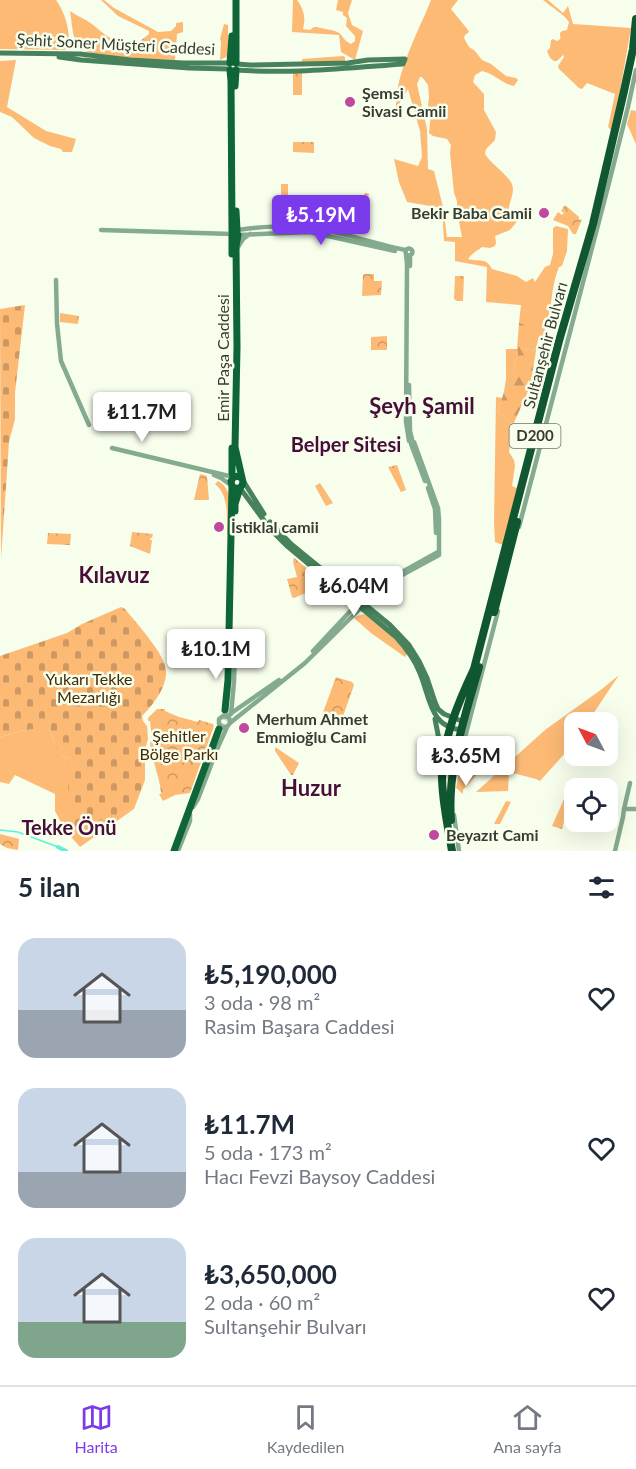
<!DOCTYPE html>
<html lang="tr">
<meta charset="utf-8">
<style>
body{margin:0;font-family:Lato,sans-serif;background:#f2f2f3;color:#1f2937;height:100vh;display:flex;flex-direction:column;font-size:22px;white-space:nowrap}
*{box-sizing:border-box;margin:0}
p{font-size:20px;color:#747a83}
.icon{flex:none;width:33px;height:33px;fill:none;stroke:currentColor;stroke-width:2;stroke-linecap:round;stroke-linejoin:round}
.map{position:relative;height:851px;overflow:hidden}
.panel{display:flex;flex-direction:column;background:#fff;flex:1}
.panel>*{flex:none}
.needle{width:39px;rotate:311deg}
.controls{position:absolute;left:564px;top:712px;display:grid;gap:12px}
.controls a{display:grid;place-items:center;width:54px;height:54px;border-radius:12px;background:#fff;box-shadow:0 6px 24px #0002;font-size:30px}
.price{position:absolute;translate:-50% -51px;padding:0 14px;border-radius:6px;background:#fff;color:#222;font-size:20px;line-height:39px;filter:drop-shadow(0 2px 3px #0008)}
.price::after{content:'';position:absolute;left:50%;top:36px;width:18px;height:14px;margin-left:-9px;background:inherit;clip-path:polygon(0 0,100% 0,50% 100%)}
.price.current{background:#7c3aed;color:#fff}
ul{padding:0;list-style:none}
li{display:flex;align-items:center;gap:18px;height:150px;padding:0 18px}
li span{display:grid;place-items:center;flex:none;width:168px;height:120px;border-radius:18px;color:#555}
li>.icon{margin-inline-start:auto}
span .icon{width:72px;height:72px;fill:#fffc;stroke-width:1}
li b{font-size:26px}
h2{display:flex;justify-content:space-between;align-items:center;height:72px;padding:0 18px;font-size:26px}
.tabs{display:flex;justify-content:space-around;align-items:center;height:84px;border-top:2px solid #e0e1e3;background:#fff;font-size:16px;color:#747a83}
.tabs a{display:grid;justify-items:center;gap:3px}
.tabs .current{color:#7c3aed}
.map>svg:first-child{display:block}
.green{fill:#fcba75;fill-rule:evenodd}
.forest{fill:url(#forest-firs)}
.cemetery{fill:url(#cemetery-stones)}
.park{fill:url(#park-crowns)}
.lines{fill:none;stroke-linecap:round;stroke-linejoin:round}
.stream{stroke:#60efdc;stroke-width:1.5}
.river{stroke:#60efdc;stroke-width:4}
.primary-tunnel{stroke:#d1d7c7;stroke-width:7;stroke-dasharray:7 3.5;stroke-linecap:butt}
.tertiary{stroke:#84aa8f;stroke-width:4.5}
.secondary{stroke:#47825c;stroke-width:5}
.primary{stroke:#0d6538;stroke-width:7}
.trunk{stroke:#105630;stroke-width:8}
.poi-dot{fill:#bf499f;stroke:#f7feec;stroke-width:2}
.labels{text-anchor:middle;stroke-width:5;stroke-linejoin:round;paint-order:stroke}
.shield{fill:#f7feec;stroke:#71766a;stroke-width:1.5}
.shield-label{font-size:15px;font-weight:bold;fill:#373b32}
.street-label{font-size:16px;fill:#373b32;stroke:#f7feec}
.poi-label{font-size:16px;font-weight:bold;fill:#373b32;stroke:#f7feec;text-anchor:start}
.park-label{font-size:16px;fill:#462a07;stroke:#f7feec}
.quarter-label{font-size:20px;font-weight:bold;fill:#470e39;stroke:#f7feec}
.district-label{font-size:22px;font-weight:bold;fill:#470e39;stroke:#f7feec}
</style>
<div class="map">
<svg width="636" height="851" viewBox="0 0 636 851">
<defs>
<pattern id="forest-firs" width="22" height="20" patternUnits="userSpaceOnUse" patternTransform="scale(1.5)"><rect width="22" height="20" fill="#fcba75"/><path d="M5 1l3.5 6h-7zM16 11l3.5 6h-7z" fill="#cd9861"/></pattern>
<pattern id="cemetery-stones" width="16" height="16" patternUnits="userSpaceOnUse" patternTransform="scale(1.5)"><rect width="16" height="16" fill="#fcba75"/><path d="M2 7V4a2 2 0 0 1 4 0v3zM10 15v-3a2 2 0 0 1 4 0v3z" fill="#cd9861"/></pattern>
<pattern id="park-crowns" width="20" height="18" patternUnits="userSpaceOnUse" patternTransform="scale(1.5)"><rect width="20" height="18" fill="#fcba75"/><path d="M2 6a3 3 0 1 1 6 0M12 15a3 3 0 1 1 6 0" fill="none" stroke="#cd9861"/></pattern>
</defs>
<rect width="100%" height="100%" fill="#f7feec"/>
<path class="green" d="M0 0H56C66 14 70 31 69 48L64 50 0 49Z
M101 0H104L114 8 158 32 171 31 176 26V23L183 22V32L177 34 175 60C155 59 91 60 79 47 72 39 72 22 70 11 77 16 85 19 92 24 104 34 114 44 131 43L132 55 149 37V31L118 16Z
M293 0H297C304 9 306 18 303 29L310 30 314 27H317C322 29 336 30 339 33 344 37 343 40 351 44L355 41V36L346 26 347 18 343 15V12L336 10 338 0H352L348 13 352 25 363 31 355 60 341 52 339 35 292 32Z
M431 0H458L451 9 468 30 469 32 465 35 464 38 469 47 475 51 482 60 491 64 506 76 516 78 518 80 514 86C502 84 495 74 482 71L475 75 473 82 484 94V110L496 132 495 140 486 149 485 154C491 164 508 175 512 184 516 196 505 206 510 218L517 217 519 219 510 230 495 236 496 243 495 246 490 248 482 247C477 251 472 253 468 259 479 262 486 257 492 269L517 276 526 282 533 278 535 282 545 267 550 265 553 254V228L556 226 568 229 567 251 562 266 559 267C553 282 552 296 550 311 549 319 545 326 544 335L538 340 536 351 525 349V324L519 323 521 305 486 302 487 267 455 261V242L444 241 442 208 407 202 399 182 394 159 418 166 422 157 420 131 408 89 396 109C395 73 418 33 431 0ZM420 77H422L428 85 429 97 428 105 431 113 429 133 433 136 447 139 451 145 450 153 454 193 457 201V212L462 237H447L443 207 434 171 428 169 427 129 417 84Z
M543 0H548L563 13 568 6 573 24 631 28 620 91 611 130 608 127 615 94 587 83 582 89 579 88 559 69 558 66 564 57 563 55 557 61H554L550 58 547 51 550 48 551 40 553 39 557 41C562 39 560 37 560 33L562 31 567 30 569 22C563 13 552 8 543 0Z
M224 24 228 25V56L220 60 221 42 220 39Z
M343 56 345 57V61L302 62V59Z
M16 60 7 107 46 131 76 139 72 152H63L61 149 50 146 34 138 12 117 0 112V61Z
M631 110 636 111V144L627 124Z
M281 184H288V206L281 205Z
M506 349H517L518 353 513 373H510L498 412 513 425 509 452 514 460 515 466 512 486 517 488 503 545 495 542 494 523 496 397 503 398 506 379Z
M218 481C235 489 230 517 230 534H227C227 517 229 495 215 484Z
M320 483 333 503 326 506 315 486Z
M364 614C381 621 395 640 407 654L405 657 371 633 373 630 371 633 354 618 357 616Z
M619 675 587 723H574V738L565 749 566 752 540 781 536 779 509 772 508 791 476 792 545 730 602 689Z
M34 729H48C56 741 54 754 69 759L72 797 95 821 134 809 80 847 65 830 55 811V794L15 775 9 784 0 782V737L21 731Z
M483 745 497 752 463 790V794L456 788 463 753 477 758 481 754Z
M506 801 511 802 500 824H494Z"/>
<path class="forest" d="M149 34V56L131 55V43L139 42Z
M519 323 525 324V349L536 351 530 387 513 425 498 412 509 375 510 373H513L518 353 517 349Z"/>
<path class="cemetery" d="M25 305 15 393V419L9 442 1 559 0 309Z
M121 607 125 609C136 623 166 655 166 671 167 687 153 705 142 716L143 721 147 726 148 739 145 750V780L134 809 95 822 88 829 75 834 71 820C78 808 71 809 72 798H68L69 759C52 753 57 742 48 729H34L21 731 0 737V656L67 633 82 624Z"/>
<path class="park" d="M293 71H302V95H293Z
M293 142H314V153L293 152Z
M365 193 369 194 362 221 356 220Z
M565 205 579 217V220L582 219 576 234H573L568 226 553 220 558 212 562 215 564 213 561 211Z
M364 274H374V281H382L381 295 362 296 363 275Z
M455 276H464L463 301H457L454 299Z
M60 313 79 316 78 324 60 322Z
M387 336V350H371V337Z
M397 465 406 490 401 492 388 467Z
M200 474 207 476 209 500H194Z
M132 532 153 534 152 538H150V540H152L150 554 130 546Z
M48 533 71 534 70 545 47 544Z
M294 558 327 584 294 598 292 597 287 579 297 577 293 562Z
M336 677 352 682 354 685 341 722 322 715Z
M157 709H165V711L179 717 198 722 199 720 213 724 214 726 190 793 175 795 163 801 159 794H161C160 776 151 760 150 741H152L150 721H148V718Z
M275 747 299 763 293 775H291L275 751Z
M569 788H573L562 829 552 826Z
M0 834 19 839 18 850 7 848 0 844Z"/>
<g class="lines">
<path class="stream" d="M0 830 18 832 58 847"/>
<path class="river" d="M58 847 66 851"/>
<path class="primary-tunnel" d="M221 730 227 711"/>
<path class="tertiary" d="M101 230 232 234
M238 230C257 227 288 225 307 227 341 231 373 244 406 250
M238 235 310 232 395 251
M238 247 243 239 250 234
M405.5 252a3.5 3.5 0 1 1 7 0a3.5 3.5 0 1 1-7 0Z
M406 254 407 264 406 422 409 441
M410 266V255
M56 280 57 324 61 361 89 425
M409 385 410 431 412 439
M411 444 425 481
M112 448 233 477
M214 475 221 478 232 486
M428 488 435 509 436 533
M519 527 609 183 628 107 636 70
M402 572 438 552
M313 651 357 604 375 590
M231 714 234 682 235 647 232 643
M227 716 279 680
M230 723 305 663 377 592 391 581 439 555V519L438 508 414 442
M457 768 498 611
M193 807 198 799 218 747 227 727 230 723 229 717 223 716 219 719V724L222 727H227
M624 809H636
M454 815 459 851
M178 851 190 821V814
M615 851 623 817 624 809 630 783"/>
<path class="secondary" d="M0 53 80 54 130 60 183 63H230
M59 57 81 60 189 68 229 69
M236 70C292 74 348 68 403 64L405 59 368 60 348 63 250 65 237 64
M242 479 264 514
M240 488 271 530 286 545 396 637C405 647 414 658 419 671 430 695 429 728 462 730
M270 522 291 544 390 625 409 645 419 661 427 678 435 702 438 709 444 714 464 722
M435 719 442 755"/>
<path class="primary" d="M236 0V63
M230 63 232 36
M230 70 231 81 232 231
M235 86 236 70
M236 211 237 230
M238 235 236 246 237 347 235 447 243 482C242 489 236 490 232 486L231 481 234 477 239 476 242 479
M232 254V235
M232 448V473L233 477
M235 511V504L240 488
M225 710 228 680 232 486
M174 851 219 729"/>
<path class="trunk" d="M494 612 517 522
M451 820C447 768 465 716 479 667
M452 851C448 826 442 801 442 776 443 738 458 703 474 669L559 341 593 224 624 91 633 49 636 19"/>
</g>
<g class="poi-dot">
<circle cx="350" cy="102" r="6"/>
<circle cx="544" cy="213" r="6"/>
<circle cx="219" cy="527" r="6"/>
<circle cx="244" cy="728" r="6"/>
<circle cx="434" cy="835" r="6"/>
</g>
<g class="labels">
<rect class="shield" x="509.5" y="424" width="51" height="24" rx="4.5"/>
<g class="shield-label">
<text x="535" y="441">D200</text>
</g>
<g class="street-label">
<text transform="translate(116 44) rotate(3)" y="6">Şehit Soner Müşteri Caddesi</text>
<text transform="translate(545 345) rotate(-75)" y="6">Sultanşehir Bulvarı</text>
<text transform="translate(223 358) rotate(-90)" y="6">Emir Paşa Caddesi</text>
</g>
<g class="poi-label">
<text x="362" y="99">Şemsi<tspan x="362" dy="18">Sivasi Camii</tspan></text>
<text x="532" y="219" text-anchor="end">Bekir Baba Camii</text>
<text x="231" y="533">İstiklal camii</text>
<text x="256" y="725">Merhum Ahmet<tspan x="256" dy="18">Emmioğlu Cami</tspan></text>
<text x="446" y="841">Beyazıt Cami</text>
</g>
<g class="park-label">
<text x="89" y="685">Yukarı Tekke<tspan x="89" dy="18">Mezarlığı</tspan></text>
<text x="179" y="742">Şehitler<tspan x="179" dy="18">Bölge Parkı</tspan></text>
</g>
<g class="quarter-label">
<text x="346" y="452">Belper Sitesi</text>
<text x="69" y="835">Tekke Önü</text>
</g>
<g class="district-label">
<text x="422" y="414">Şeyh Şamil</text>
<text x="114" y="583">Kılavuz</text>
<text x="311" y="796">Huzur</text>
</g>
</g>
</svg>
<div class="controls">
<a><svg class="needle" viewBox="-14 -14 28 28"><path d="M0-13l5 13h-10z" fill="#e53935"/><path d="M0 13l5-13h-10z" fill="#747a83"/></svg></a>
<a><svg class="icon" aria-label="locate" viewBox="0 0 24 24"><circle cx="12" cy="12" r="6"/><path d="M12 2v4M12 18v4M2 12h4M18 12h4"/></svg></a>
</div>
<b class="price current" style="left:321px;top:246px">₺5.19M</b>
<b class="price" style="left:142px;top:443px">₺11.7M</b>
<b class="price" style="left:354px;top:617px">₺6.04M</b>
<b class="price" style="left:216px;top:680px">₺10.1M</b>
<b class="price" style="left:466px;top:787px">₺3.65M</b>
</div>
<section class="panel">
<h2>5 ilan<svg class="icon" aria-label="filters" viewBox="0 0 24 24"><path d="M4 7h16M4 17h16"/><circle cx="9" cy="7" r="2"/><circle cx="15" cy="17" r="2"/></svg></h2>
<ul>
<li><span style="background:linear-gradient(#c9d6e8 60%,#9aa5b1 0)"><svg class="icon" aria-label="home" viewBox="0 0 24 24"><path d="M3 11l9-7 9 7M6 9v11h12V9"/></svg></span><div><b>₺5,190,000</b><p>3 oda · 98 m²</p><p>Rasim Başara Caddesi</p></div><svg class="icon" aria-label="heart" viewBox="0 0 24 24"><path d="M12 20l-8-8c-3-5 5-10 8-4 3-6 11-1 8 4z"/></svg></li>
<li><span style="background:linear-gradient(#c9d6e8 70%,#9aa5b1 0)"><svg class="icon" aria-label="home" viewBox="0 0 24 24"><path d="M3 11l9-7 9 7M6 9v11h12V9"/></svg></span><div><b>₺11.7M</b><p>5 oda · 173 m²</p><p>Hacı Fevzi Baysoy Caddesi</p></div><svg class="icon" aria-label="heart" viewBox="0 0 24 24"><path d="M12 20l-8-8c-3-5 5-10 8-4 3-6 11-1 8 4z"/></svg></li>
<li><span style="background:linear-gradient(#c9d6e8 70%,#7fa58c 0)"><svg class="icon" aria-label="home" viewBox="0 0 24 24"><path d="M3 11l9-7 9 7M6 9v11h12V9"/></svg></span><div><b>₺3,650,000</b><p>2 oda · 60 m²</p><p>Sultanşehir Bulvarı</p></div><svg class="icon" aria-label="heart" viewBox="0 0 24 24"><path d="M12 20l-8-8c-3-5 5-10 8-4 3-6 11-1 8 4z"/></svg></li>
</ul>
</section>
<nav class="tabs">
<a class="current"><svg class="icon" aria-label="map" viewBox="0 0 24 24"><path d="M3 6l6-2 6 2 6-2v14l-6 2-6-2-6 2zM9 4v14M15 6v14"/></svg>Harita</a>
<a><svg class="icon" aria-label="saved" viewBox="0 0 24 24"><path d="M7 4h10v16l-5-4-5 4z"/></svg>Kaydedilen</a>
<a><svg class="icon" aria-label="home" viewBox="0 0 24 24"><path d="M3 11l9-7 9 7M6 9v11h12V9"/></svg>Ana sayfa</a>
</nav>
